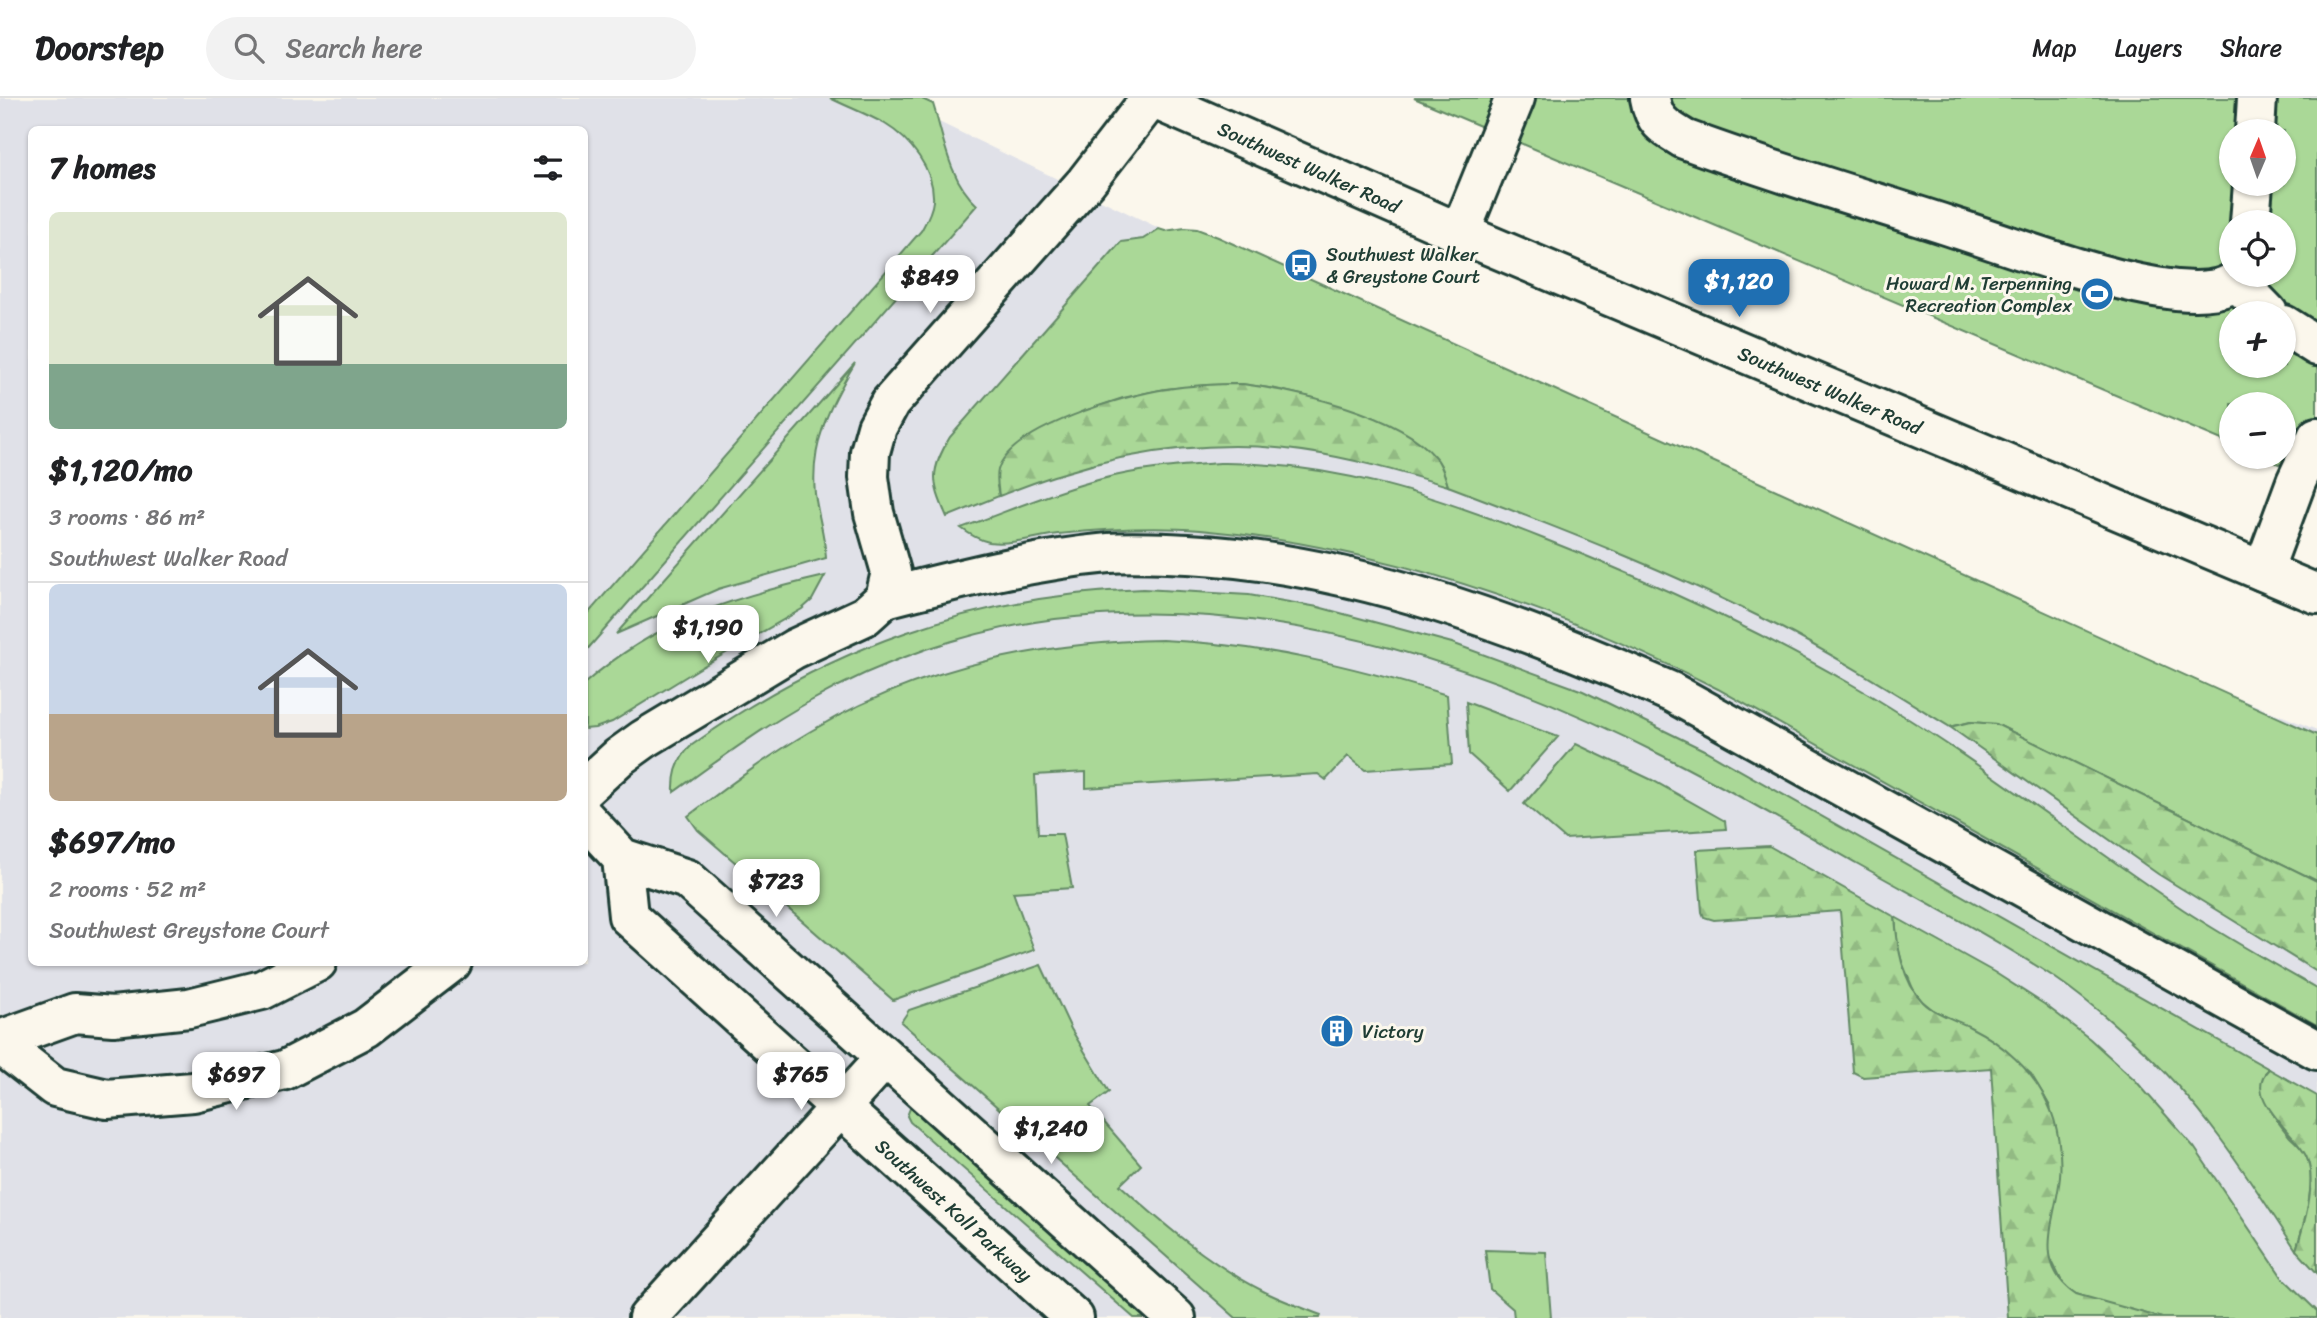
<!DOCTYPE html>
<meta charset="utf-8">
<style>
body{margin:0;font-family:Sriracha,sans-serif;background:#f2f2f2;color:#202124;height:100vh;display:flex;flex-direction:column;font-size:26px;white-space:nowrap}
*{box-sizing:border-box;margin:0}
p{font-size:23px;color:#757577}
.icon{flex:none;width:38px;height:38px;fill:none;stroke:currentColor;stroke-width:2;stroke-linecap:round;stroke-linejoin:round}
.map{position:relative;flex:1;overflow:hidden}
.details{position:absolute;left:28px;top:28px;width:560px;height:840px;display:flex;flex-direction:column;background:#fff;border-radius:10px;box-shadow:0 2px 5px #0004}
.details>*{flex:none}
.needle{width:46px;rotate:2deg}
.fabs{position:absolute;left:2219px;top:21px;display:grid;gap:14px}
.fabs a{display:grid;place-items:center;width:77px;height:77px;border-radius:50%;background:#fff;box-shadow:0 2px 5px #0004;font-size:35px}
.price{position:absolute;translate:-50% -60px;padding:0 16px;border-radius:14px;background:#fff;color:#222;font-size:23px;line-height:46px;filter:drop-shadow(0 2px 4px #0008)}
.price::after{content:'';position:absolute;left:50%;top:42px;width:21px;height:16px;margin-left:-10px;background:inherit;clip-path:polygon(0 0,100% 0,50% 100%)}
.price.selected{background:#1f6fb2;color:#fff}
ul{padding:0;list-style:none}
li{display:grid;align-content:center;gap:14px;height:371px;padding:0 21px}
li+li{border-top:2px solid #e0e0e0}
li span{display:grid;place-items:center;height:217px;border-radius:10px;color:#555}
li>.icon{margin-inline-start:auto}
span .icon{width:126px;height:126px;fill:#fffc;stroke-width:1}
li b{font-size:30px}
h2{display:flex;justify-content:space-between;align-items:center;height:84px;padding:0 21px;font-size:30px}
header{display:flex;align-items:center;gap:42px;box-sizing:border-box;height:98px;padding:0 35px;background:#fff;border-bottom:2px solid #e0e0e0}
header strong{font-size:33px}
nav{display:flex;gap:38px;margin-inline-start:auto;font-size:24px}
.search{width:490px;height:63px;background:#f2f2f2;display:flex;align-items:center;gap:18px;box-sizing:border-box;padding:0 24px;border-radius:38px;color:#757577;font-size:26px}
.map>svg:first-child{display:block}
.built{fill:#e0e1e8;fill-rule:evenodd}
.green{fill:#aad897;stroke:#648a66;stroke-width:2;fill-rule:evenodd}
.forest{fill:url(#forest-firs);stroke:#648a66;stroke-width:2}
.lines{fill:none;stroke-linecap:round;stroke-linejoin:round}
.minor-casing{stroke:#1f3d34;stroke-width:44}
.major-casing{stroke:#1f3d34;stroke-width:44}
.minor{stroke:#fbf7ec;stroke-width:38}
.major{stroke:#fbf7ec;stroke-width:38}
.labels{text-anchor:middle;stroke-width:6;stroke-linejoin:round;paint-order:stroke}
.street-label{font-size:19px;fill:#1f3d34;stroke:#fbf7ec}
.poi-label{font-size:19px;fill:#1f3d34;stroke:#fbf7ec;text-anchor:start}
</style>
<header>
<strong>Doorstep</strong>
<div class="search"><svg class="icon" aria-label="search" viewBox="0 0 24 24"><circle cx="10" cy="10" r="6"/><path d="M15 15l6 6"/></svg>Search here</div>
<nav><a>Map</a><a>Layers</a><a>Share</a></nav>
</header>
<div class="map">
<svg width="2317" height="1220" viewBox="0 0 2317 1220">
<defs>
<pattern id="forest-firs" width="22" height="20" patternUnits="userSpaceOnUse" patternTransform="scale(1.75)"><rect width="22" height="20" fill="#aad897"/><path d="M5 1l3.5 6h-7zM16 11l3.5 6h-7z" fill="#92ba83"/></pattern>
</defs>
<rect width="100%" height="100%" fill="#fbf7ec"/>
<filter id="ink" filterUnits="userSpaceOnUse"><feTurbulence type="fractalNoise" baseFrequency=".0143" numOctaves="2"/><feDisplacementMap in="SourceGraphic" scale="14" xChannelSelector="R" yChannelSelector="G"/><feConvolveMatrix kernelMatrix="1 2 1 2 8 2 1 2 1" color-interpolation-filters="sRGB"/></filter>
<g filter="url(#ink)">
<path class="built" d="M0 0H889L1165 133 1178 135 2217 600 2220 593 2317 632V1220H0ZM32 32H584V864H32Z"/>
<path class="green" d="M830 0H920L933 6C944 41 949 82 977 107L585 554V519L921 133C926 124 932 114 933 103 935 72 910 41 885 26 867 16 848 9 830 0Z
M1414 0H2317V382L2262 359H2284V306H2231V346ZM2231 33H2284V86H2231ZM2231 124H2284V177H2231ZM2231 215H2284V268H2231Z
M1185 130 1197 131 1218 139 2317 637V783L1996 626 1971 624 1950 629C1893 594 1836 558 1776 527 1670 473 1559 430 1448 388L1444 376 1318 301 1276 291 1242 286 1208 287 1165 291 1123 300 1081 314 997 388 999 398 947 419C931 383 930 373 950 339L1121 144 1143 141 1159 131 1165 133Z
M855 265C830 307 810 345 815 396 818 418 825 438 826 460L718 491 616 536Z
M1221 365C1335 364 1439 399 1544 441 1648 482 1754 530 1851 586 1967 653 2073 738 2184 812 2227 840 2272 865 2317 891V927L1718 591C1556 509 1383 448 1200 432 1154 428 1104 431 1058 436 1036 439 1011 447 989 444 979 442 969 436 961 430 1006 414 1051 394 1098 382 1138 371 1180 368 1221 365Z
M825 478 812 502 802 511 700 570 612 624 595 630 585 631V585C657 522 733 499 825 478Z
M1143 491 1249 497 1318 509 1452 545 1583 593 1706 653 2269 971 2265 975C2262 1003 2272 1018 2290 1039 2297 1046 2304 1051 2307 1060 2317 1085 2304 1127 2296 1152 2248 1078 2200 1003 2134 944 2109 921 2082 898 2054 879 1991 838 1924 803 1858 766 1793 729 1728 690 1661 657 1476 563 1265 495 1055 521 969 532 882 562 807 605 760 631 717 663 674 694 673 675 678 660 692 647 829 549 975 497 1143 491Z
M1162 542C1261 546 1352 568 1447 597L1452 666 1365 672 1348 658 1326 682 1318 676 1086 690V674L1035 677 1038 736H1062L1072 790 1013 794 1034 852 893 902 698 732 688 718C728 688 768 658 811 633 918 570 1039 544 1162 542Z
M1466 604 1558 639 1510 693 1469 656Z
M1576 646 1652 682 1725 723 1726 731 1565 741 1524 706Z
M1895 819 1994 874 2044 906 2090 941 2135 982 2194 1049 2282 1179 2317 1213V1220H2162L2093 1202 2076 1196 2064 1188 2050 1159 2048 1143 2060 1076 2057 1042 2050 1008 2031 976 1992 942 1933 912 1922 903 1913 891 1902 864 1898 849Z
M1041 867 1071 931 1109 994 1090 1008 1141 1067 1120 1087C1165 1128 1211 1167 1265 1194 1283 1203 1303 1210 1321 1217L1320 1220H1236L901 924 909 912Z
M911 1008H915L1160 1220H1134L910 1024 907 1018Z
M1485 1152 1546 1154 1551 1220H1514L1513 1211 1490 1191Z"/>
<path class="forest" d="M1242 286C1296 293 1400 316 1435 359 1442 366 1445 378 1448 388 1400 374 1352 360 1302 353 1225 341 1139 351 1064 375 1042 381 1020 390 999 398 998 390 996 380 998 372 1009 330 1129 296 1167 291 1192 287 1217 286 1242 286Z
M1970 624 1996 626 2317 783V874L2158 776 1950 629Z
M1769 748 1895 819C1897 847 1902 883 1923 904 1935 916 1954 921 1970 929 2002 945 2033 972 2048 1006 2058 1026 2062 1056 2060 1079 2056 1121 2031 1166 2076 1196L2162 1220H2008L1991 970 1863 979 1853 974 1840 813 1714 822 1704 819 1702 814 1697 752Z
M2269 971 2317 998V1175L2296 1152C2304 1127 2317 1085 2307 1060 2299 1038 2240 998 2269 971Z"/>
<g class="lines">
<defs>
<path id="minor" d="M1650 0C1654 24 1664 29 1684 41 1770 73 1859 99 1946 127 2015 149 2084 176 2155 189 2178 193 2227 199 2240 177
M2255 33 2257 0
M2250 124 2253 86
M1460 135 1515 0
M2236 182 2268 215
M2284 227 2317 248
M2263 473 2296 384 2317 339
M885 500C959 481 1033 462 1109 455 1135 453 1162 455 1188 456 1356 465 1519 527 1671 594L2317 952
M584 691 619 659 644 641 794 551 865 518 885 500 891 474 874 415 869 379 870 354 877 329 890 305 1086 84 1151 0
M584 719 622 760 687 781 1176 1220
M622 760 628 818 1074 1220
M0 942 75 915 113 918 189 910 262 892 317 864
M0 946 55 989 107 1001 193 994 285 972 366 930 452 864
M648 1220 885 960"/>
<path id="major" d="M1152 0 1460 135 2317 496"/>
</defs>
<use href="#minor" class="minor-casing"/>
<use href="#major" class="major-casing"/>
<use href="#minor" class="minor"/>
<use href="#major" class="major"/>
</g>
</g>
<defs>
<symbol id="bus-disc" viewBox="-11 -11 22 22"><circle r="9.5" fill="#1f6fb2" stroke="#fbf7ec"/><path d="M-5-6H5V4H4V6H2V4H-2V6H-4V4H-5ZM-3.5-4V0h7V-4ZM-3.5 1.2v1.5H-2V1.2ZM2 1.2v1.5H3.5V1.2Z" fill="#fff"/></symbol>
<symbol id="stadium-disc" viewBox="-11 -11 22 22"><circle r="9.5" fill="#1f6fb2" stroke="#fbf7ec"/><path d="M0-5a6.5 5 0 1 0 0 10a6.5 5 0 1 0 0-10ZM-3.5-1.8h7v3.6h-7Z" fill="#fff"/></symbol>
<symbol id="building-disc" viewBox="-11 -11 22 22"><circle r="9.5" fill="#1f6fb2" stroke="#fbf7ec"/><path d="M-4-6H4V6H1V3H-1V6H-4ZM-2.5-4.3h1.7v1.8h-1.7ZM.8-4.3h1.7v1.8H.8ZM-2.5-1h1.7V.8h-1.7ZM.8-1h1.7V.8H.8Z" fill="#fff"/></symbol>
</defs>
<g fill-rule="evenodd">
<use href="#bus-disc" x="1282" y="148" width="38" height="38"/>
<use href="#stadium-disc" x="2078" y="177" width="38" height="38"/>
<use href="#building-disc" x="1318" y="914" width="38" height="38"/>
</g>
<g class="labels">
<g class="street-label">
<text transform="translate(1309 69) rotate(24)" y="7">Southwest Walker Road</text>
<text transform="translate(1830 292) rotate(23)" y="7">Southwest Walker Road</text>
<text transform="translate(954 1112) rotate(42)" y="7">Southwest Koll Parkway</text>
</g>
<g class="poi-label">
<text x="1326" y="163">Southwest Walker<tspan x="1326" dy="22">&amp; Greystone Court</tspan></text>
<text x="2072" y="192" text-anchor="end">Howard M. Terpenning<tspan x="2072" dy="22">Recreation Complex</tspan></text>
<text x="1362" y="940">Victory</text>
</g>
</g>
</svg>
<div class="fabs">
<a><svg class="needle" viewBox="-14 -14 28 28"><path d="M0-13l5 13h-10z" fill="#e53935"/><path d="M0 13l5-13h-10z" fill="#757577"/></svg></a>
<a><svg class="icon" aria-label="locate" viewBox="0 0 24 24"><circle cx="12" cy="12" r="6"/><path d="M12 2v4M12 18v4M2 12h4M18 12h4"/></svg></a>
<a>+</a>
<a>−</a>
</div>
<b class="price" style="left:930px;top:217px">$849</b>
<b class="price selected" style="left:1739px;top:221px">$1,120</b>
<b class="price" style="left:708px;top:567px">$1,190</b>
<b class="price" style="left:776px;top:821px">$723</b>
<b class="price" style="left:236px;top:1014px">$697</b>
<b class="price" style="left:801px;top:1014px">$765</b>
<b class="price" style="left:1051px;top:1068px">$1,240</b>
<section class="details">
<h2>7 homes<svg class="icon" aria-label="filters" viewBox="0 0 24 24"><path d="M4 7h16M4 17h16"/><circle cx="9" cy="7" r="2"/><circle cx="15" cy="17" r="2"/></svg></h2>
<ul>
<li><span style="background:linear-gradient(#dfe7d0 70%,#7fa58c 0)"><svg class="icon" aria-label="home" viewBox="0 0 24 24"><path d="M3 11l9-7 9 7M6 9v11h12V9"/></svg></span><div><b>$1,120/mo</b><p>3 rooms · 86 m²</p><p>Southwest Walker Road</p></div></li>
<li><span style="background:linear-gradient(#c9d6e8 60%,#b9a48a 0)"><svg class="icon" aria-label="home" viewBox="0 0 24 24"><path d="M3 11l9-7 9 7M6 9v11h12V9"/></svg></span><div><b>$697/mo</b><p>2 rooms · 52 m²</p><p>Southwest Greystone Court</p></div></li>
</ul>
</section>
</div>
